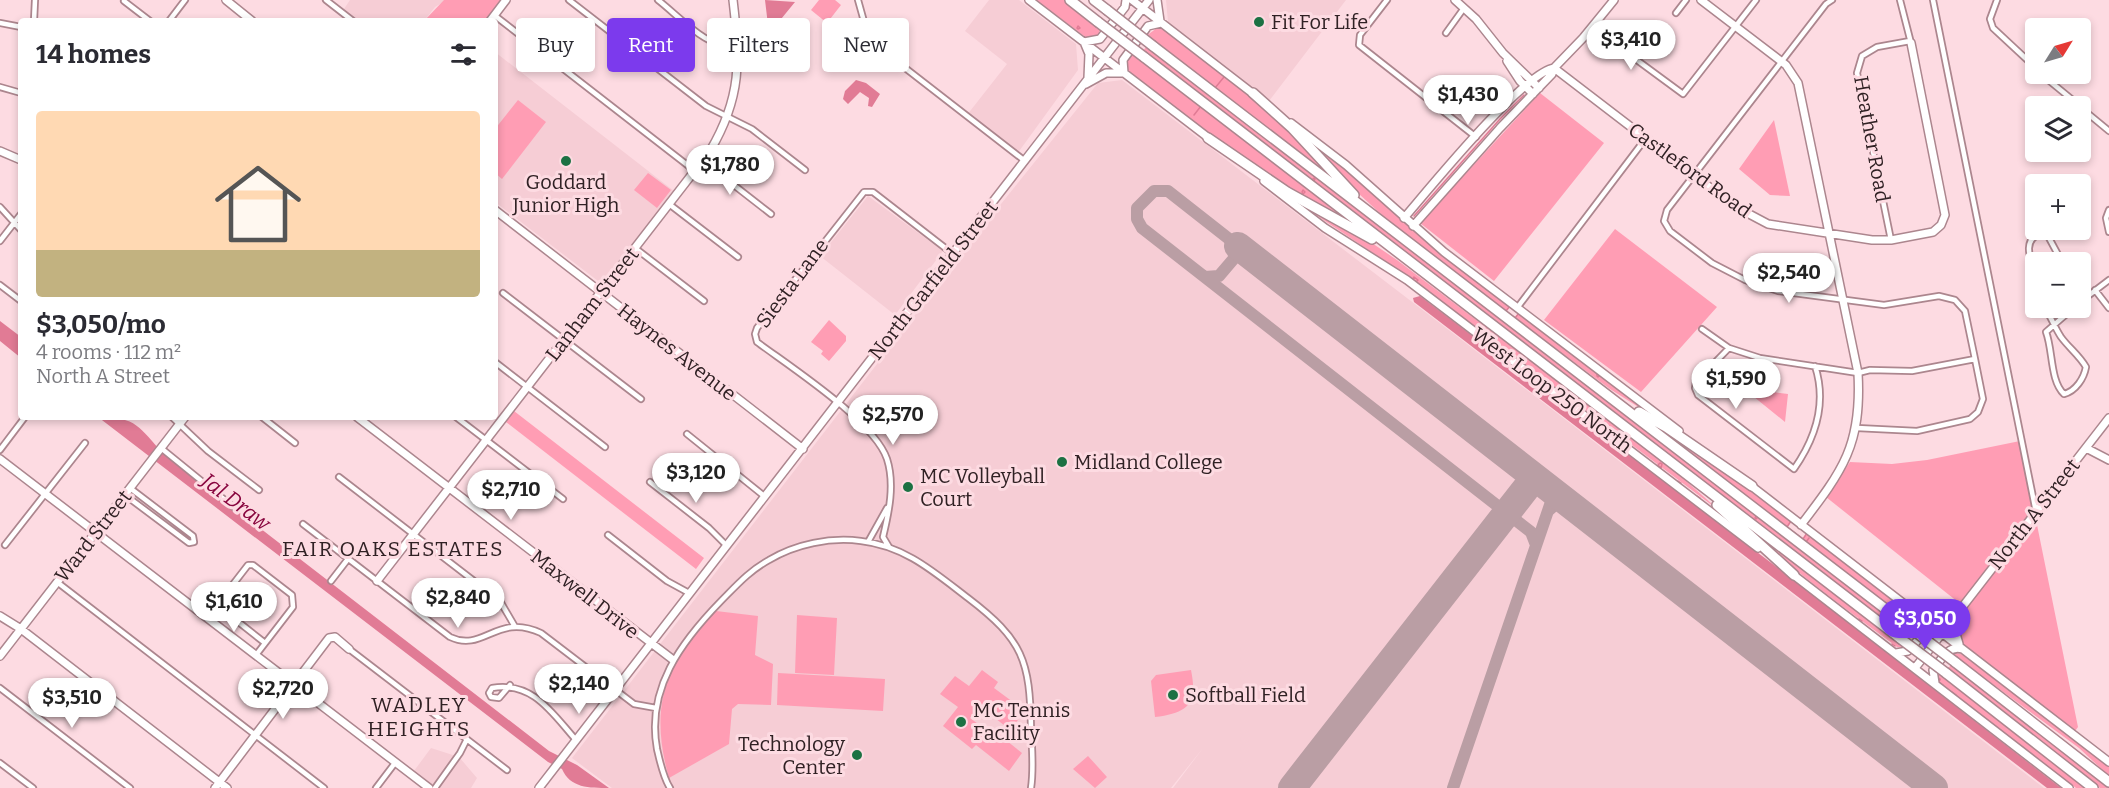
<!DOCTYPE html>
<meta charset="utf-8">
<style>
body{margin:0;font-family:Bitter,serif;background:#f2f2f3;color:#2b2b33;height:100vh;display:flex;flex-direction:column;font-size:22px;white-space:nowrap}
*{box-sizing:border-box;margin:0}
p{font-size:20px;color:#7c7c81}
.icon{flex:none;width:33px;height:33px;fill:none;stroke:currentColor;stroke-width:2;stroke-linecap:round;stroke-linejoin:round}
.map{position:relative;flex:1;overflow:hidden}
.drawer{position:absolute;left:18px;top:18px;width:480px;height:402px;display:flex;flex-direction:column;background:#fff;border-radius:6px;box-shadow:0 3px 9px #0003}
.drawer>*{flex:none}
.banner{position:absolute;left:516px;top:18px;width:570px;height:54px;display:flex;gap:12px}
.needle{width:39px;rotate:53deg}
.buttons{position:absolute;left:2025px;top:18px;display:grid;gap:12px}
.buttons a{display:grid;place-items:center;width:66px;height:66px;border-radius:6px;background:#fff;box-shadow:0 3px 9px #0003;font-size:30px}
.price{position:absolute;translate:-50% -51px;padding:0 14px;border-radius:21px;background:#fff;color:#222;font-size:20px;line-height:39px;filter:drop-shadow(0 2px 3px #0008)}
.price::after{content:'';position:absolute;left:50%;top:36px;width:18px;height:14px;margin-left:-9px;background:inherit;clip-path:polygon(0 0,100% 0,50% 100%)}
.price.current{background:#7c3aed;color:#fff}
ul{padding:0;list-style:none}
li{display:grid;align-content:center;gap:12px;height:318px;padding:0 18px}
li span{display:grid;place-items:center;height:186px;border-radius:6px;color:#555}
li>.icon{margin-inline-start:auto}
span .icon{width:108px;height:108px;fill:#fffc;stroke-width:1}
li b{font-size:26px}
h2{display:flex;justify-content:space-between;align-items:center;height:72px;padding:0 18px;font-size:26px}
.tag{padding:0 21px;border-radius:6px;background:#fff;box-shadow:0 3px 9px #0003;font-size:21px;line-height:54px}
.tag.current{background:#7c3aed;color:#fff}
.map>svg:first-child{display:block}
.built{fill:#f6cdd5}
.green{fill:#ff9db4}
.water{fill:#e17b95}
.lines{fill:none;stroke-linecap:round;stroke-linejoin:round}
.stream{stroke:#e17b95;stroke-width:1.5}
.taxiway{stroke:#ba9ea4;stroke-width:12}
.runway{stroke:#ba9ea4;stroke-width:28}
.street-casing{stroke:#ac868e;stroke-width:8}
.secondary-casing{stroke:#ac868e;stroke-width:10}
.highway-casing{stroke:#ac868e;stroke-width:12}
.street{stroke:#fff;stroke-width:4.5}
.secondary{stroke:#fff;stroke-width:7}
.highway{stroke:#fff;stroke-width:9}
.highway-bridge-casing{stroke:#ac868e;stroke-width:12;stroke-linecap:butt}
.highway-bridge{stroke:#fff;stroke-width:9}
.poi-dot{fill:#1c7143;stroke:#fddbe2;stroke-width:2}
.labels{text-anchor:middle;stroke-width:6;stroke-linejoin:round;paint-order:stroke}
.poi-label{font-size:20px;fill:#302124;stroke:#fddbe2;text-anchor:start}
.street-label{font-size:20px;fill:#302124;stroke:#fddbe2}
.water-label{font-size:21px;font-style:italic;fill:#88053e;stroke:#fddbe2}
.neighbourhood-label{font-size:21px;letter-spacing:1.5px;fill:#302124;stroke:#fddbe2}
</style>
<div class="map">
<svg width="2109" height="788" viewBox="0 0 2109 788">
<rect width="100%" height="100%" fill="#fddbe2"/>
<path class="built" d="M350 0H444L445 1 435 7 424 21H360L344 9Z
M989 0H1019L1076 44 1078 70 1017 154 967 115 1007 64 965 31Z
M1166 0H1346L1269 101 1168 22Z
M495 52 674 191 602 284 495 202Z
M1122 80 1454 334 2044 788H1173L1203 748 1171 788H612L572 758 997 209 1098 83Z
M868 196 943 251 895 315 820 256Z
M431 748 459 757 477 778 471 788H428L411 775Z"/>
<path class="green" d="M444 0H506L490 21H424Z
M819 0H835L841 5 827 23 811 10Z
M1036 0H1064L1101 29 1099 32 1101 34 1088 39Z
M1157 28H1161L1269 110 1330 175 1146 36Z
M1147 46 1910 631 1906 637 1142 52Z
M1133 53 1348 220 1352 224 1252 168 1127 71 1124 68 1128 54Z
M1540 93 1604 143 1494 281 1420 223Z
M518 100 546 122 502 179 495 173V129Z
M1774 120 1790 196 1770 195 1739 169Z
M1308 140 1345 168 1434 248 1510 306 1506 311 1383 216 1346 182Z
M648 173 671 190 657 208 634 190Z
M1295 201 1366 239 1397 260 1667 464 1721 512 1406 275Z
M1615 229 1717 307 1641 392 1544 320Z
M1519 313 1663 421 1662 422 1610 389 1515 318Z
M829 320 846 336V341L829 361 821 354 823 351 811 342Z
M1743 388 1788 394 1785 422Z
M514 411 704 558 696 569 506 422Z
M1664 429 1731 474 1791 521 1787 527 1662 431Z
M2020 441 2078 727 2075 731 1962 644 1958 628 1968 610 1826 497 1850 462 1892 464 1927 460Z
M1746 526 1906 647H1897C1845 608 1793 571 1746 526Z
M1807 533 1919 620 1917 622 1919 629 1803 539Z
M716 611 758 616 755 655 773 664 771 705 738 704 732 709 729 744 669 778C649 707 664 664 716 611Z
M797 615 837 618 834 675 795 673Z
M1955 653 1961 654 2109 765V776L2079 748 1952 654Z
M1952 663 2109 786V788H2100L1948 669Z
M982 670 998 682 994 688 1025 711 1010 730 980 706 970 718 989 732 992 729 1022 753 1009 771 976 745 972 749 943 726 958 707 940 694 955 676 969 686Z
M1191 670C1198 704 1188 713 1155 717L1151 681 1156 675Z
M1938 671 2089 788H2076L1938 681Z
M778 673 885 679 883 711 777 705Z
M1088 756 1107 777 1095 788 1073 769Z"/>
<path class="water" d="M765 0 795 2 777 24 780 58 773 67Z
M856 80 866 83 880 94 872 107 868 106 869 98 860 92 848 104 843 99 845 91Z
M1420 296 1774 565 2061 788H2047L1414 302 1413 298Z
M0 321 21 337V358L0 341Z
M98 417C138 417 138 427 164 454L549 751 577 765 609 788C589 788 570 788 562 769L548 762Z"/>
<g class="lines">
<path class="stream" d="M1078 26 1080 28 1078 29 1077 28Z
M1521 76 1525 81
M1537 82 1544 76
M1215 88 1224 77
M1194 115 1201 106
M1323 166 1324 167 1323 169 1321 167Z
M1314 178 1315 179 1314 181 1312 180Z
M1303 190 1305 192 1303 194 1302 192Z
M1414 216 1500 119 1524 95
M1333 229 1336 231
M1357 244 1360 246
M1414 277 1418 280 1416 282 1412 280Z
M1510 306 1519 313 1515 318 1506 311Z
M1496 343 1502 347
M1597 372 1601 374 1598 377 1597 376Z
M1542 377 1548 382
M1611 429 1616 433
M1660 463 1662 464 1661 468 1658 465Z
M1678 481 1681 483
M1697 496 1700 498
M1756 516 1758 517 1756 519 1755 518Z
M1791 521 1807 533 1803 539 1787 527Z
M1806 542 1809 538
M1823 593 1826 595
M1859 619 1862 621
M1892 644 1895 646
M1938 679H1940V680H1938Z
M1940 683 1943 685
M1952 692 1956 695"/>
<path class="taxiway" d="M1238 246 1168 191H1154L1137 208V219L1142 228 1531 532 1536 545
M1205 277 1219 276 1236 256H1252
M1527 487 1535 483 1546 485
M1548 511 1557 503H1568
M1453 788 1551 502V493L1546 485"/>
<path class="runway" d="M1238 246 1934 788
M1292 788 1527 487"/>
<defs>
<path id="street" d="M326 0 353 21
M569 0 706 106 752 129 805 170
M658 0C680 17 709 51 738 47
M858 0 865 25 882 50 1025 161
M1387 0 1360 35 1359 45 1476 137
M1832 0 1826 4 1667 210 1664 221 1670 231 1712 263 1745 280 1778 291 1884 305 1939 296 1955 300 1965 311 1975 359 1983 399 1978 412 1970 419 1917 431 1857 428
M1900 0 1911 43
M1933 0 2036 512
M1997 0 1990 19 1993 28 2036 68
M124 1 150 21
M1676 13 1686 0
M494 15 695 171
M34 21 35 0
M169 21 185 0
M0 23 21 27
M1592 27 1683 94 1756 0
M1446 33 1464 8
M2041 74 2080 106
M0 87 21 93
M2080 107 2109 131
M703 161 771 214
M669 204 738 257
M0 207 21 230
M2109 210 2106 218 2109 232
M1891 240 1857 73 1862 56 1877 47 1910 41
M0 241 21 214
M635 248 704 301
M2036 276C2031 261 2020 238 2043 233L2048 236 2062 262
M0 285 21 301
M2095 290 2109 308
M503 293 641 399
M2080 302 2109 280
M1517 308 1646 138
M2045 308C2051 317 2055 328 2061 337 2069 348 2079 355 2086 367 2084 378 2076 391 2064 394 2050 381 2053 350 2046 332 2055 324 2064 316 2074 308
M1702 329 1729 348 1760 358 1858 373 1870 370 1912 371 1975 359
M1729 348 1696 382 1695 388 1698 395 1794 469C1815 439 1827 403 1815 366
M495 362 605 447
M172 417 208 451 259 490
M262 417 295 443
M456 417 563 499
M687 434 764 496
M161 448 236 509
M0 450 25 417
M339 477 500 601 514 625
M650 482 709 528 726 545
M125 495 189 543 194 542 193 536 130 488
M303 524 450 637C484 653 497 612 541 633L634 704 656 708
M608 535 667 581 689 593
M868 542 887 508
M5 545 85 443
M889 547 883 537C889 512 895 484 887 459 874 421 792 368 757 342L755 334 757 328 864 192H873L953 254
M331 581 348 559
M57 582 324 788
M217 605 265 643
M207 618 248 565H253L292 595 293 607 256 655
M349 649 507 770
M510 685 499 698 491 697 489 693 492 688C533 681 552 713 576 740
M0 688 130 788
M0 763 33 788
M376 788 395 763
M435 788 460 753 467 739
M670 788C663 777 660 762 657 749 646 689 681 642 721 601 736 586 749 571 769 560 796 544 830 537 861 541 905 546 934 572 968 598 1023 640 1030 660 1031 729 1032 748 1034 769 1031 788"/>
<path id="secondary" d="M226 0 252 21
M1029 0 1210 139
M1132 0 1256 96
M1157 0 1160 21
M1455 0 1476 19 1503 53 1539 88
M1701 0 1786 65 1798 83 1858 373C1862 445 1843 470 1801 525
M490 21 506 0
M1507 61 1520 81 1533 94
M1554 68 1734 206 1768 224 1872 240H1891L1933 232 1941 225 1945 215 1911 43
M1124 73 1123 60 1148 26 1161 23
M1088 78 1089 54 1084 42 1100 39 1125 7 1126 0
M1086 84 1106 73H1122
M1291 123 1346 165 1444 252 1679 431
M0 151 21 160
M1264 181 1325 228 1407 280 1758 548
M495 210 803 449
M1404 218C1429 189 1523 73 1554 68
M1413 226 1500 128 1552 74 1554 68 1583 38 1614 0
M357 417 672 659
M2086 448 2109 460
M0 459 429 788
M1750 485 2109 762
M1791 573 2069 788
M377 581 710 151C742 97 740 60 733 0
M0 616 21 629 227 788
M1956 618 1954 627 1959 644
M1925 619 1939 620 1957 612
M1896 653 1908 651C1917 641 1927 633 1923 619
M0 656 185 417
M1915 668 2109 418
M1935 683 1933 670C1941 660 1948 645 1962 649
M215 788 329 638 335 637 349 649
M539 788 1149 0"/>
<path id="highway" d="M1070 0 1098 22
M1094 0 1107 10
M1153 46 1909 627
M1144 57 1901 639
M1253 93 1292 128 1354 195
M1208 138 1287 192 1372 239
M1639 412 1666 427 1752 486
M1717 505 1794 575
M1955 662 2109 782
M1946 673 2093 788"/>
</defs>
<use href="#street" class="street-casing"/>
<use href="#secondary" class="secondary-casing"/>
<use href="#highway" class="highway-casing"/>
<use href="#street" class="street"/>
<use href="#secondary" class="secondary"/>
<use href="#highway" class="highway"/>
<defs>
<path id="highway-bridge" d="M1107 10 1153 46
M1098 22 1144 57
M1909 627 1955 662
M1901 639 1946 673"/>
</defs>
<use href="#highway-bridge" class="highway-bridge-casing"/>
<use href="#highway-bridge" class="highway-bridge"/>
</g>
<g class="poi-dot">
<circle cx="1259" cy="22" r="6"/>
<circle cx="566" cy="161" r="6"/>
<circle cx="1062" cy="462" r="6"/>
<circle cx="908" cy="487" r="6"/>
<circle cx="1173" cy="695" r="6"/>
<circle cx="961" cy="722" r="6"/>
<circle cx="857" cy="755" r="6"/>
</g>
<g class="labels">
<g class="poi-label">
<text x="1271" y="29">Fit For Life</text>
<text x="566" y="189" text-anchor="middle">Goddard<tspan x="566" dy="23">Junior High</tspan></text>
<text x="1074" y="469">Midland College</text>
<text x="920" y="483">MC Volleyball<tspan x="920" dy="23">Court</tspan></text>
<text x="1185" y="702">Softball Field</text>
<text x="973" y="717">MC Tennis<tspan x="973" dy="23">Facility</tspan></text>
<text x="845" y="751" text-anchor="end">Technology<tspan x="845" dy="23">Center</tspan></text>
</g>
<g class="street-label">
<text transform="translate(1872 139) rotate(80)" y="7">Heather Road</text>
<text transform="translate(1690 170) rotate(36)" y="7">Castleford Road</text>
<text transform="translate(933 280) rotate(-52)" y="7">North Garfield Street</text>
<text transform="translate(792 283) rotate(-53)" y="7">Siesta Lane</text>
<text transform="translate(592 304) rotate(-52)" y="7">Lanham Street</text>
<text transform="translate(677 352) rotate(38)" y="7">Haynes Avenue</text>
<text transform="translate(1552 390) rotate(37)" y="7">West Loop 250 North</text>
<text transform="translate(2034 514) rotate(-52)" y="7">North A Street</text>
<text transform="translate(93 536) rotate(-52)" y="7">Ward Street</text>
<text transform="translate(585 594) rotate(38)" y="7">Maxwell Drive</text>
</g>
<g class="water-label">
<text transform="translate(236 502) rotate(37)" y="7">Jal Draw</text>
</g>
<g class="neighbourhood-label">
<text x="393" y="556">FAIR OAKS ESTATES</text>
<text x="419" y="712">WADLEY<tspan x="419" dy="24">HEIGHTS</tspan></text>
</g>
</g>
</svg>
<div class="buttons">
<a><svg class="needle" viewBox="-14 -14 28 28"><path d="M0-13l5 13h-10z" fill="#e53935"/><path d="M0 13l5-13h-10z" fill="#7c7c81"/></svg></a>
<a><svg class="icon" aria-label="layers" viewBox="0 0 24 24"><path d="M12 4l9 5-9 5-9-5zM3 14l9 5 9-5"/></svg></a>
<a>+</a>
<a>−</a>
</div>
<b class="price" style="left:1631px;top:71px">$3,410</b>
<b class="price" style="left:1468px;top:126px">$1,430</b>
<b class="price" style="left:730px;top:196px">$1,780</b>
<b class="price" style="left:1789px;top:304px">$2,540</b>
<b class="price" style="left:1736px;top:410px">$1,590</b>
<b class="price" style="left:893px;top:446px">$2,570</b>
<b class="price" style="left:696px;top:504px">$3,120</b>
<b class="price" style="left:511px;top:521px">$2,710</b>
<b class="price" style="left:458px;top:629px">$2,840</b>
<b class="price" style="left:234px;top:633px">$1,610</b>
<b class="price current" style="left:1925px;top:650px">$3,050</b>
<b class="price" style="left:579px;top:715px">$2,140</b>
<b class="price" style="left:283px;top:720px">$2,720</b>
<b class="price" style="left:72px;top:729px">$3,510</b>
<div class="banner">
<a class="tag">Buy</a>
<a class="tag current">Rent</a>
<a class="tag">Filters</a>
<a class="tag">New</a>
</div>
<section class="drawer">
<h2>14 homes<svg class="icon" aria-label="filters" viewBox="0 0 24 24"><path d="M4 7h16M4 17h16"/><circle cx="9" cy="7" r="2"/><circle cx="15" cy="17" r="2"/></svg></h2>
<ul>
<li><span style="background:linear-gradient(#ffd9b3 75%,#c2b280 0)"><svg class="icon" aria-label="home" viewBox="0 0 24 24"><path d="M3 11l9-7 9 7M6 9v11h12V9"/></svg></span><div><b>$3,050/mo</b><p>4 rooms · 112 m²</p><p>North A Street</p></div></li>
</ul>
</section>
</div>
